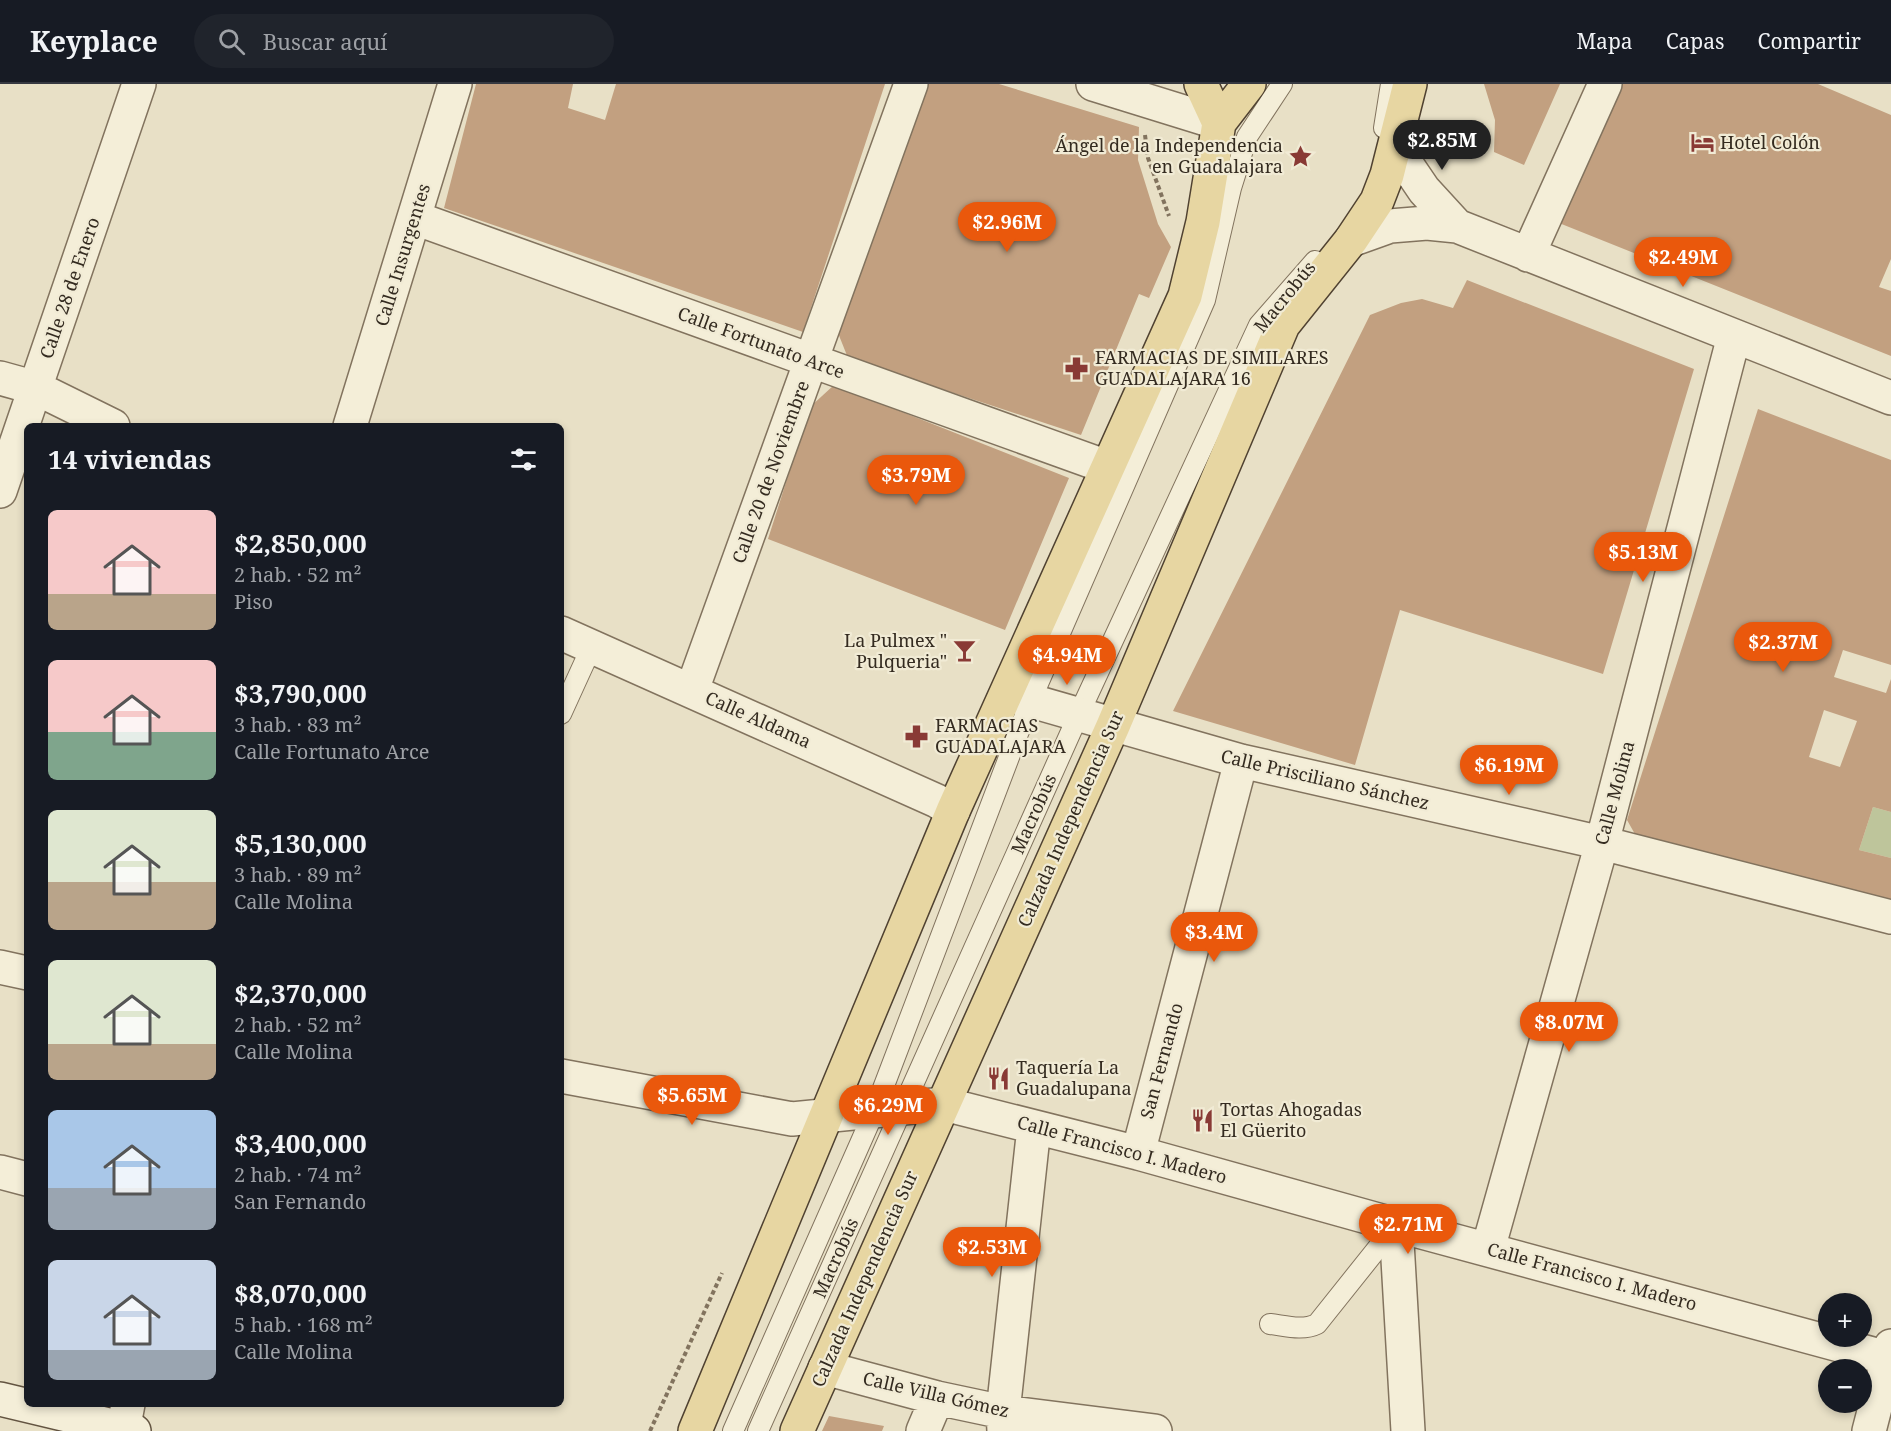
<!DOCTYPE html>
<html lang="es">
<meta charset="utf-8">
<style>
body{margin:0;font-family:"Noto Serif",serif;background:#20242c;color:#f1f3f6;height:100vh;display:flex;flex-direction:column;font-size:22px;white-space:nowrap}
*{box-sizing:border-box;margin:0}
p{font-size:20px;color:#9ea1a6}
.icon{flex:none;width:33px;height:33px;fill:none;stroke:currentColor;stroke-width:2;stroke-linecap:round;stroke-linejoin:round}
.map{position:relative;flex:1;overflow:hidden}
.side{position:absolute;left:24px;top:339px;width:540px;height:984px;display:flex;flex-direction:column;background:#171b24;border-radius:9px;box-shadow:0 3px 9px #0003}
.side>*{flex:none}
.buttons{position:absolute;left:1818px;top:1209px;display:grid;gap:12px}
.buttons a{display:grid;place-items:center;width:54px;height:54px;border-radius:50%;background:#171b24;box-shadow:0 3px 9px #0003;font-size:30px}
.price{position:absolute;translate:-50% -51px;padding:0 14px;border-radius:21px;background:#ea580c;color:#fff;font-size:20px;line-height:39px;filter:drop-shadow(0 2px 3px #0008)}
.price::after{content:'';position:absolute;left:50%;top:36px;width:18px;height:14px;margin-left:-9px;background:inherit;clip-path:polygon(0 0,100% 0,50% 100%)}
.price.on{background:#222;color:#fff}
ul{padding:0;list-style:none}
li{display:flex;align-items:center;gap:18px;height:150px;padding:0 24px}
li span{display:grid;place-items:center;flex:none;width:168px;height:120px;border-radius:9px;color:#555}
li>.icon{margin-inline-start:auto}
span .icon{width:72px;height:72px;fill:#fffc;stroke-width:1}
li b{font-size:26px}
h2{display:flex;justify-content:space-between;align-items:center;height:72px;padding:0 24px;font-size:26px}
header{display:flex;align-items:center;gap:36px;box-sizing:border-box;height:84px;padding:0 30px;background:#171b24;border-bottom:2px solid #363941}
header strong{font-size:28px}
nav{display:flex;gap:33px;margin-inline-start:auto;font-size:21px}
.search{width:420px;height:54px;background:#20242c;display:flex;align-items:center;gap:15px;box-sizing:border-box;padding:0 21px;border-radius:33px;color:#9ea1a6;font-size:22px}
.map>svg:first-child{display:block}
.green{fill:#bec59b}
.building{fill:#c2a080;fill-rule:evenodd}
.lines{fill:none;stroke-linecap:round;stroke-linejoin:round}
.service-casing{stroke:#82735e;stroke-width:22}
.minor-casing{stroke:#82735e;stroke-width:36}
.secondary-casing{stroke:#635441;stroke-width:36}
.primary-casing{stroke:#504231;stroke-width:36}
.path{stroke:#82735e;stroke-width:4;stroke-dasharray:4.5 3;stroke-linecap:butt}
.service{stroke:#f4eed8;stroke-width:20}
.minor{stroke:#f4eed8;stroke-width:33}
.secondary{stroke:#f4eed8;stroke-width:33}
.primary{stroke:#e7d6a2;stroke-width:33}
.labels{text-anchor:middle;stroke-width:4.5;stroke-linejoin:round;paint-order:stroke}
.poi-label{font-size:18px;fill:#342b20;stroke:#f1ebd5;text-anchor:start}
.street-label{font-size:18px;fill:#342b20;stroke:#f1ebd5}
</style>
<header>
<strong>Keyplace</strong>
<div class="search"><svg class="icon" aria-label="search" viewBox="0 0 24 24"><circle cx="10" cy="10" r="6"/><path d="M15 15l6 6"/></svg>Buscar aquí</div>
<nav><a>Mapa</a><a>Capas</a><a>Compartir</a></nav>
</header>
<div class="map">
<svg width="1891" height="1347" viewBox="0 0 1891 1347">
<rect width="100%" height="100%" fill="#e8e0c6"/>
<path class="green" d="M1873 723 1891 728V774L1859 766Z"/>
<path class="building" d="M476 0H573L568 24 605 36 616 0H885L803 248 444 124Z
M925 0H999L1139 43 1138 76 1158 140 1171 163 1149 214 1139 210 1081 351 848 274 838 249Z
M1484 0H1560L1524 81 1494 68 1495 36Z
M1622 0H1818L1891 31V175L1879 203 1891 207V272L1559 139Z
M1467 196 1694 285 1603 590 1400 526 1355 681 1173 627 1370 231 1401 219 1422 215 1453 224Z
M834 301 1069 394 1005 546 768 455 810 323Z
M1758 325 1891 376V581L1843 566 1834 593 1886 609 1891 595V728L1873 723 1859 766 1891 774V816L1640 759 1627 736ZM1824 626 1857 637 1840 683 1809 673Z
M829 1332 884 1342 882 1347H822Z"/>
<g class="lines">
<defs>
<path id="service" d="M1384 44 1391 0
M561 630 592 562
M1270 1240C1286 1242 1303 1247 1317 1240L1396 1141
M733 1347 874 1028 1030 618 1205 216 1231 104 1247 53 1282 0
M758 1347 1078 632 1259 241 1315 177"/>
<path id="minor" d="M1093 0 1219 39
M1400 42 1405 78 1424 106 1457 142
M415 134 1107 383
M1351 156 1390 142 1427 139 1457 142 1891 314
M1528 171 1605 0
M0 294 36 304 113 342
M350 342 455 0
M0 407 139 0
M561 549 937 717 953 727
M692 606 911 0
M1007 610 1241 677 1602 759 1891 833
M0 883 27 889
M561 992 792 1035 944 1020 1138 1069 1396 1141 1891 1275
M1138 1069 1241 677
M0 1088 27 1095
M1396 1141 1408 1347
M1488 1165 1602 759 1734 252
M825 1284 937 1314 1003 1328 1155 1347
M123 1347 128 1320
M923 1347 937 1314
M1004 1347 1003 1328 1034 1043
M1869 1347 1891 1262"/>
<path id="secondary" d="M0 1315 134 1347"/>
<path id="primary" d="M1201 0 1219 39
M695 1347 953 727 1185 212 1203 138 1219 39 1249 0
M797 1347 1113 642 1283 241 1351 156 1377 117 1387 91 1410 0"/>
</defs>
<use href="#service" class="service-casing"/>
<use href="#minor" class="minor-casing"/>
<use href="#secondary" class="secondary-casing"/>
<use href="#primary" class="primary-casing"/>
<path class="path" d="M1145 51 1148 74 1169 132
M650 1347 722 1189"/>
<use href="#service" class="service"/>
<use href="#minor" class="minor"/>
<use href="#secondary" class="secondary"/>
<use href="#primary" class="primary"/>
</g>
<defs>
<symbol id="hotel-bare" viewBox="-9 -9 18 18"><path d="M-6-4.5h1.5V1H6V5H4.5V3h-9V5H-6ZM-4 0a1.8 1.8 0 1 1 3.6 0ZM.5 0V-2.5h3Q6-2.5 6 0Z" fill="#893a35" stroke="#f1ebd5" stroke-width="2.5" paint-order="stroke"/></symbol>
<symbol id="sight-bare" viewBox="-9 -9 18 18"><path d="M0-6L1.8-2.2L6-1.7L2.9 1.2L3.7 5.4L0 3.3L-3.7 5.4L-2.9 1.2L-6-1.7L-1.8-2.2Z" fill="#893a35" stroke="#f1ebd5" stroke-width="2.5" paint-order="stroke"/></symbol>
<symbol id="pharmacy-bare" viewBox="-9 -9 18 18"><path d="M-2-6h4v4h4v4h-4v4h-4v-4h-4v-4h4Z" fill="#893a35" stroke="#f1ebd5" stroke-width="2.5" paint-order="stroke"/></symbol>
<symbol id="bar-bare" viewBox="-9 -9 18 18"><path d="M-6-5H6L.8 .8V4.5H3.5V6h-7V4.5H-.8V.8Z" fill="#893a35" stroke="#f1ebd5" stroke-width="2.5" paint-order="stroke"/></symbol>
<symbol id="restaurant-bare" viewBox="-9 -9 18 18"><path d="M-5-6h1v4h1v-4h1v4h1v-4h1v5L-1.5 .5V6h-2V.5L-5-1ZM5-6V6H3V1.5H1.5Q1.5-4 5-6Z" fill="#893a35" stroke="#f1ebd5" stroke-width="2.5" paint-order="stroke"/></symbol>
</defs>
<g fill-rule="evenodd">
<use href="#hotel-bare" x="1686" y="42" width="33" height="33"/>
<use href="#sight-bare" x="1284" y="56" width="33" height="33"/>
<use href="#pharmacy-bare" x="1060" y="268" width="33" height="33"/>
<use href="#bar-bare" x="948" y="550" width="33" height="33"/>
<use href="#pharmacy-bare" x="900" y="636" width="33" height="33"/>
<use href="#restaurant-bare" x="982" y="978" width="33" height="33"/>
<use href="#restaurant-bare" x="1186" y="1020" width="33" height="33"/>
</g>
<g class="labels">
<g class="poi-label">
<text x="1720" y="65">Hotel Colón</text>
<text x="1283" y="68" text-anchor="end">Ángel de la Independencia<tspan x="1283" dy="21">en Guadalajara</tspan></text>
<text x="1095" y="280">FARMACIAS DE SIMILARES<tspan x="1095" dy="21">GUADALAJARA 16</tspan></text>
<text x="947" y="563" text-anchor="end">La Pulmex "<tspan x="947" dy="21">Pulqueria"</tspan></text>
<text x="935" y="648">FARMACIAS<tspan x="935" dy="21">GUADALAJARA</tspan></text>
<text x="1016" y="990">Taquería La<tspan x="1016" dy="21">Guadalupana</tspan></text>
<text x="1220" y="1032">Tortas Ahogadas<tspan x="1220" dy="21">El Güerito</tspan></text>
</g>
<g class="street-label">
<text transform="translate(403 171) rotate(-73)" y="6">Calle Insurgentes</text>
<text transform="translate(70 204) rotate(-71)" y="6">Calle 28 de Enero</text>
<text transform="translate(1285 213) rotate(-51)" y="6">Macrobús</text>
<text transform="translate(761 259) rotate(20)" y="6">Calle Fortunato Arce</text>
<text transform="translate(771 388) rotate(-70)" y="6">Calle 20 de Noviembre</text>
<text transform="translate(758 636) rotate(24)" y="6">Calle Aldama</text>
<text transform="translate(1325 696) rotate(13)" y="6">Calle Prisciliano Sánchez</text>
<text transform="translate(1615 709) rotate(-75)" y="6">Calle Molina</text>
<text transform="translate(1034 730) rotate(-66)" y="6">Macrobús</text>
<text transform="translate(1071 735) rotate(-66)" y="6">Calzada Independencia Sur</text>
<text transform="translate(1162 977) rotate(-75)" y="6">San Fernando</text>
<text transform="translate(1122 1066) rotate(15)" y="6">Calle Francisco I. Madero</text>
<text transform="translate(836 1174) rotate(-66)" y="6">Macrobús</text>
<text transform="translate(1592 1193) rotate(15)" y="6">Calle Francisco I. Madero</text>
<text transform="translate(865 1195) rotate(-66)" y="6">Calzada Independencia Sur</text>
<text transform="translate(936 1311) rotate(13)" y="6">Calle Villa Gómez</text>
</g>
</g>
</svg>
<div class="buttons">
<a>+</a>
<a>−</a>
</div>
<b class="price on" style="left:1442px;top:87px">$2.85M</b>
<b class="price" style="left:1007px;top:169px">$2.96M</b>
<b class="price" style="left:1683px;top:204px">$2.49M</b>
<b class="price" style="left:916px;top:422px">$3.79M</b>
<b class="price" style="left:1643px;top:499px">$5.13M</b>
<b class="price" style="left:1783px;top:589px">$2.37M</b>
<b class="price" style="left:1067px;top:602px">$4.94M</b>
<b class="price" style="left:1509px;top:712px">$6.19M</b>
<b class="price" style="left:1214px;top:879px">$3.4M</b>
<b class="price" style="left:1569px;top:969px">$8.07M</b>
<b class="price" style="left:692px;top:1042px">$5.65M</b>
<b class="price" style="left:888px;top:1052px">$6.29M</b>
<b class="price" style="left:1408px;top:1171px">$2.71M</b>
<b class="price" style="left:992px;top:1194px">$2.53M</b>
<section class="side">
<h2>14 viviendas<svg class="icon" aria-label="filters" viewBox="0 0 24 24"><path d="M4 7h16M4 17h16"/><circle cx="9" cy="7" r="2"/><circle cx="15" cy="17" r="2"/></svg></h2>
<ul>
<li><span style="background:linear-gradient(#f6c9c9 70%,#b9a48a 0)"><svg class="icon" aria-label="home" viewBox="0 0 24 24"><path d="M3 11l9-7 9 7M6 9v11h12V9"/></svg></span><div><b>$2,850,000</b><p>2 hab. · 52 m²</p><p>Piso</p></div></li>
<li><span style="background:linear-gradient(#f6c9c9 60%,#7fa58c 0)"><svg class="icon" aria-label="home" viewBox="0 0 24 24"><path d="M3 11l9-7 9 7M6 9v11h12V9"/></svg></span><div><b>$3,790,000</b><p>3 hab. · 83 m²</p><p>Calle Fortunato Arce</p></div></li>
<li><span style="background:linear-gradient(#dfe7d0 60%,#b9a48a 0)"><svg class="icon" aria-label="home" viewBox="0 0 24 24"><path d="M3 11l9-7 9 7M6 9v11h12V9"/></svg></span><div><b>$5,130,000</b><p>3 hab. · 89 m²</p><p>Calle Molina</p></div></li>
<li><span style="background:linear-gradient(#dfe7d0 70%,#b9a48a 0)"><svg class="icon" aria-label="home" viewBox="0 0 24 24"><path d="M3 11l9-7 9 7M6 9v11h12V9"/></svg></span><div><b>$2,370,000</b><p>2 hab. · 52 m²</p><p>Calle Molina</p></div></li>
<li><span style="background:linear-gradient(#a9c7e8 65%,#9aa5b1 0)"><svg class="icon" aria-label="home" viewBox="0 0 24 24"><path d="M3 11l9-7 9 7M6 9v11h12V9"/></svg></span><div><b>$3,400,000</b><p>2 hab. · 74 m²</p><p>San Fernando</p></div></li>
<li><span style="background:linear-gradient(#c9d6e8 75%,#9aa5b1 0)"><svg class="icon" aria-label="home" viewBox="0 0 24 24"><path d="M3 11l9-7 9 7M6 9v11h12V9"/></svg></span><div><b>$8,070,000</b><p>5 hab. · 168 m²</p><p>Calle Molina</p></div></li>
</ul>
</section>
</div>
